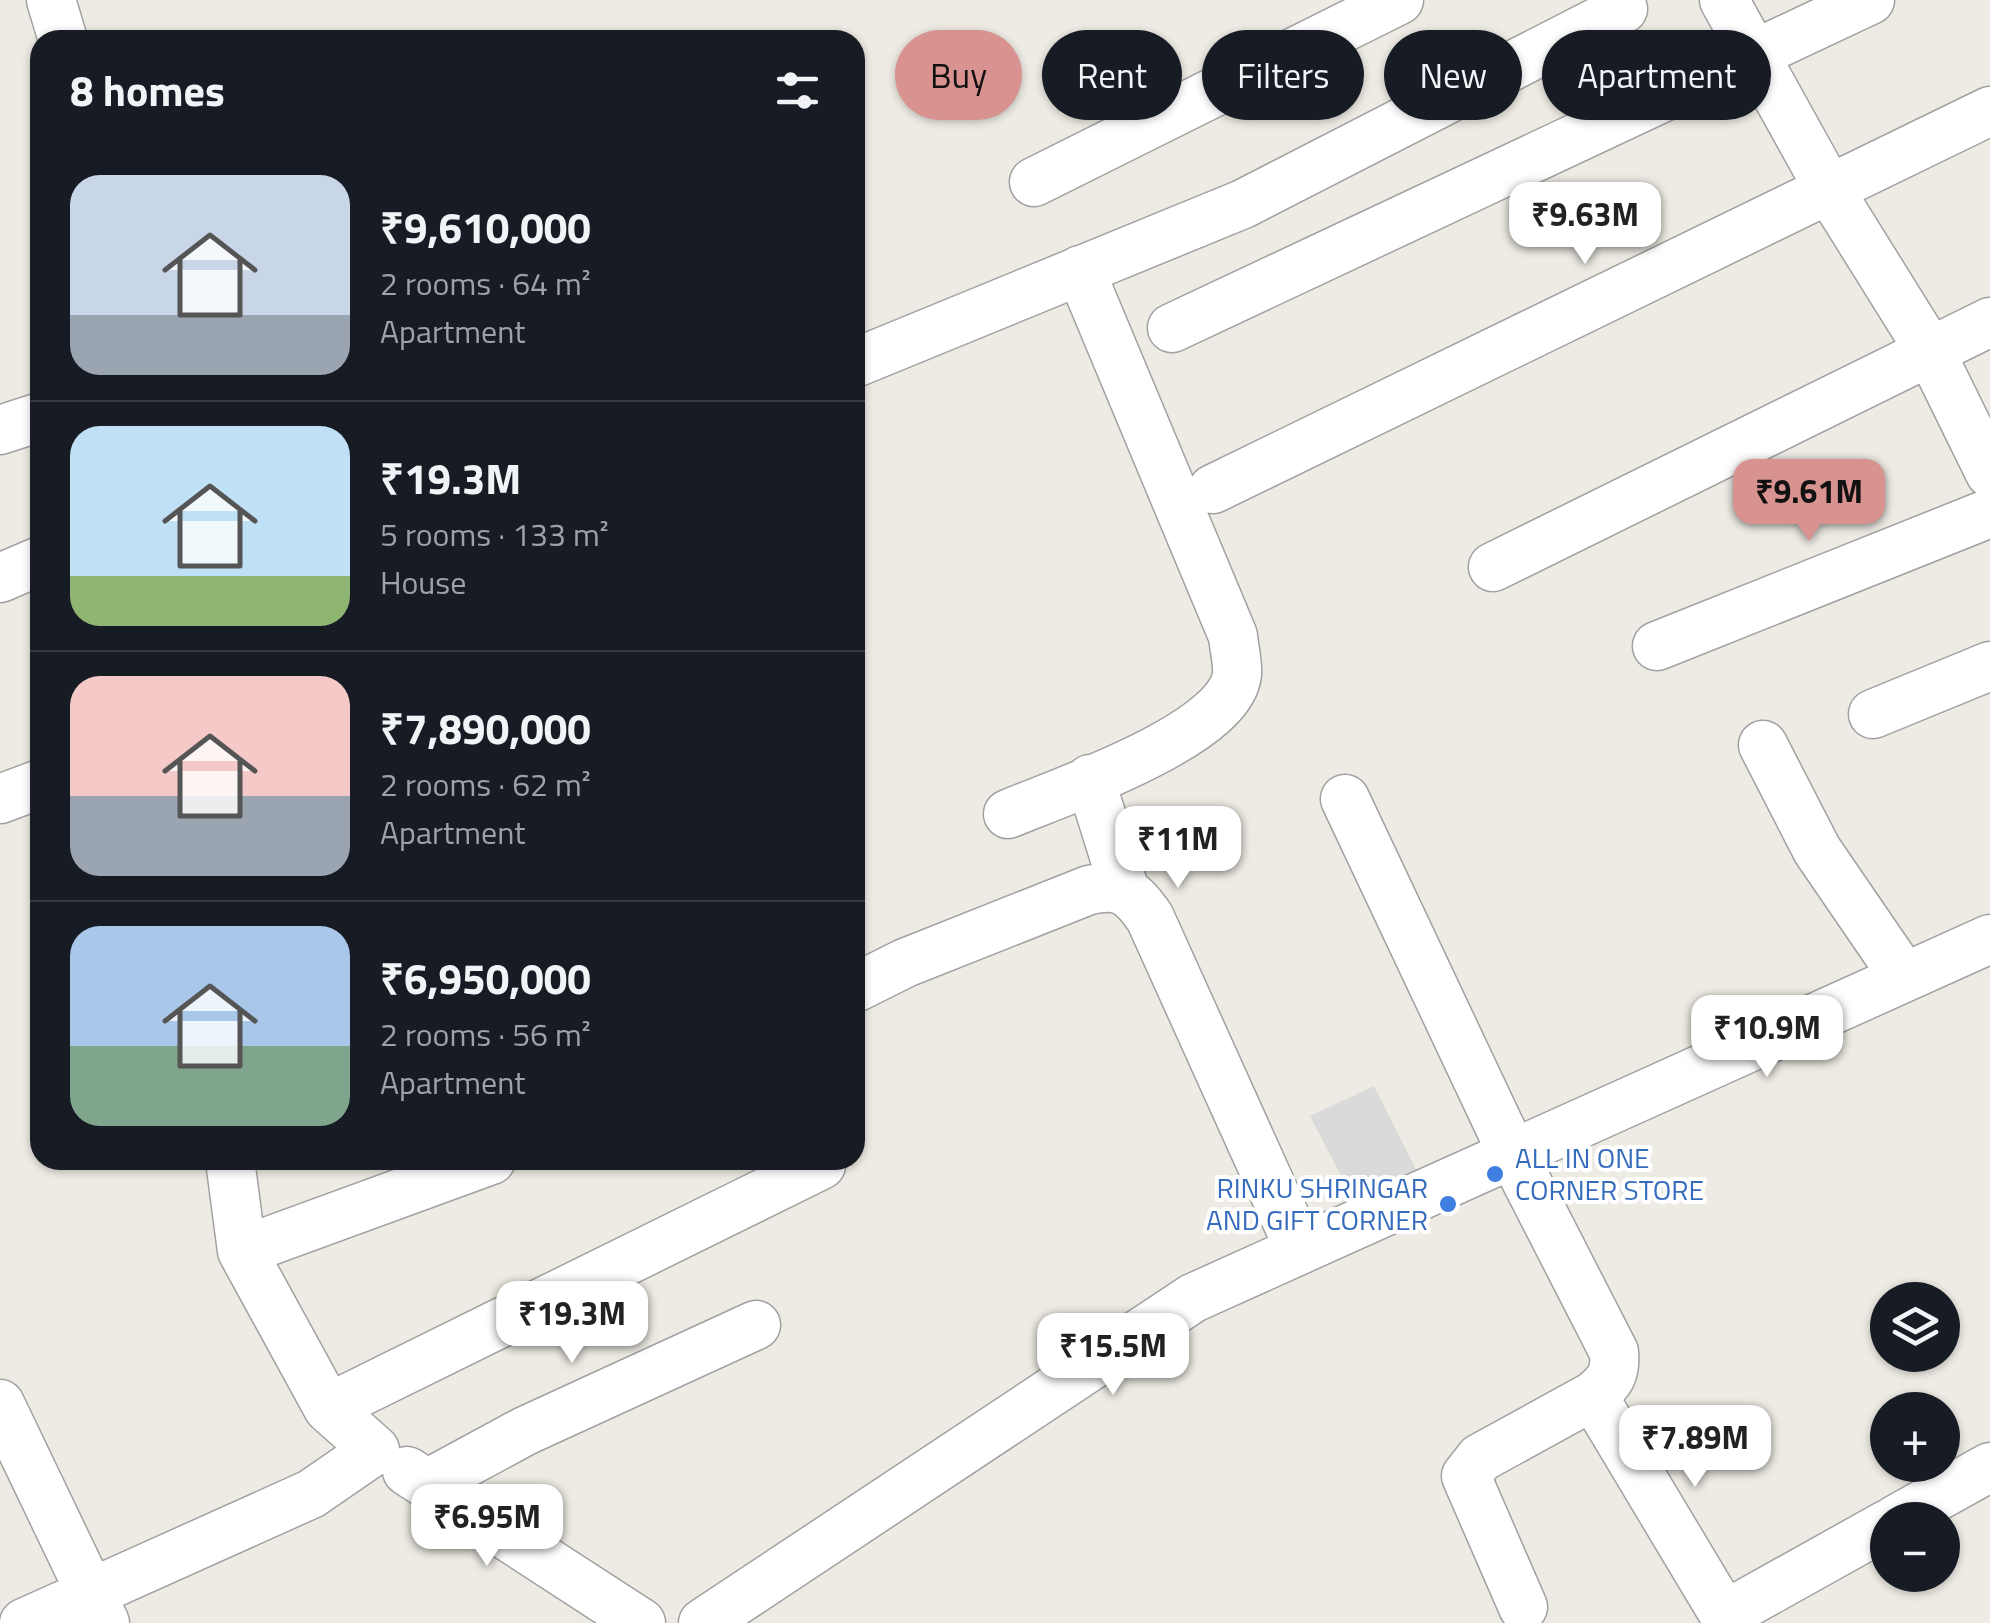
<!DOCTYPE html>
<meta charset="utf-8">
<style>
body{margin:0;font-family:"Titillium Web",sans-serif;background:#20242c;color:#f1f3f6;height:100vh;display:flex;flex-direction:column;font-size:38px;white-space:nowrap}
*{box-sizing:border-box;margin:0}
p{font-size:32px;color:#9ea1a6}
.icon{flex:none;width:55px;height:55px;fill:none;stroke:currentColor;stroke-width:2;stroke-linecap:round;stroke-linejoin:round}
.map{position:relative;flex:1;overflow:hidden}
.details{position:absolute;left:30px;top:30px;width:835px;height:1140px;display:flex;flex-direction:column;background:#171b24;border-radius:30px;box-shadow:0 2px 8px #0004}
.details>*{flex:none}
.guide{position:absolute;left:895px;top:30px;width:945px;height:90px;display:flex;gap:20px}
.fabs{position:absolute;left:1870px;top:1282px;display:grid;gap:20px}
.fabs a{display:grid;place-items:center;width:90px;height:90px;border-radius:50%;background:#171b24;box-shadow:0 2px 8px #0004;font-size:50px}
.price{position:absolute;translate:-50% -85px;padding:0 22px;border-radius:20px;background:#fff;color:#222;font-size:32px;line-height:65px;filter:drop-shadow(0 2px 5px #0008)}
.price::after{content:'';position:absolute;left:50%;top:60px;width:30px;height:22px;margin-left:-15px;background:inherit;clip-path:polygon(0 0,100% 0,50% 100%)}
.price.selected{background:#d8928f;color:#111}
ul{padding:0;list-style:none}
li{display:flex;align-items:center;gap:30px;height:250px;padding:0 40px}
li+li{border-top:2px solid #363941}
li span{display:grid;place-items:center;flex:none;width:280px;height:200px;border-radius:30px;color:#555}
li>.icon{margin-inline-start:auto}
span .icon{width:120px;height:120px;fill:#fffc;stroke-width:1}
li b{font-size:42px}
h2{display:flex;justify-content:space-between;align-items:center;height:120px;padding:0 40px;font-size:42px}
.pill{padding:0 35px;border-radius:45px;background:#171b24;box-shadow:0 2px 8px #0004;font-size:35px;line-height:90px}
.pill.selected{background:#d8928f;color:#111}
.map>svg:first-child{display:block}
.residential{fill:#dbdada}
.lines{fill:none;stroke-linecap:round;stroke-linejoin:round}
.minor-casing{stroke:#a1a1a1;stroke-width:51}
.minor{stroke:#fff;stroke-width:48}
.shop-dot{fill:#3f7fe0;stroke:#fff;stroke-width:4}
.labels{text-anchor:middle;stroke-width:8;stroke-linejoin:round;paint-order:stroke}
.shop-label{font-size:28px;fill:#366cbe;stroke:#fff;text-anchor:start}
</style>
<div class="map">
<svg width="1990" height="1623" viewBox="0 0 1990 1623">
<rect width="100%" height="100%" fill="#edebe3"/>
<path class="residential" d="M1374 1086 1419 1175 1358 1209 1310 1116Z"/>
<g class="lines">
<defs>
<path id="minor" d="M51 0 63 40
M1724 0 1830 191 1931 353 1990 473
M1034 182 1399 0
M1172 328 1870 0
M855 363 1243 204 1623 9
M0 430 40 417
M1213 489 1990 111
M1493 567 1990 322
M0 578 40 561
M1657 646 1990 513
M1873 714 1990 666
M1763 745 1817 850 1904 977
M1090 779 1124 888
M0 799 40 784
M1345 799 1513 1155 1614 1352C1616 1374 1610 1382 1593 1396L1480 1458 1466 1476 1523 1607
M1008 814C1060 792 1231 735 1237 674 1238 663 1234 648 1233 636L1080 270
M855 988 905 963 1089 890C1121 883 1132 892 1150 918L1300 1250
M242 1251 491 1160
M1593 1396 1729 1623
M0 1404 105 1623
M328 1408 821 1165
M407 1471 641 1623
M427 1484 525 1431 756 1325
M1895 1520 1990 1467
M1725 1615 1888 1524
M24 1623 311 1494 375 1450 328 1408 242 1251 230 1160
M703 1623 1193 1298 1990 939"/>
</defs>
<use href="#minor" class="minor-casing"/>
<use href="#minor" class="minor"/>
</g>
<g class="shop-dot">
<circle cx="1495" cy="1174" r="10"/>
<circle cx="1448" cy="1204" r="10"/>
</g>
<g class="labels">
<g class="shop-label">
<text x="1515" y="1168">ALL IN ONE<tspan x="1515" dy="32">CORNER STORE</tspan></text>
<text x="1428" y="1198" text-anchor="end">RINKU SHRINGAR<tspan x="1428" dy="32">AND GIFT CORNER</tspan></text>
</g>
</g>
</svg>
<div class="fabs">
<a><svg class="icon" aria-label="layers" viewBox="0 0 24 24"><path d="M12 4l9 5-9 5-9-5zM3 14l9 5 9-5"/></svg></a>
<a>+</a>
<a>−</a>
</div>
<b class="price" style="left:1585px;top:267px">₹9.63M</b>
<b class="price selected" style="left:1809px;top:544px">₹9.61M</b>
<b class="price" style="left:1178px;top:891px">₹11M</b>
<b class="price" style="left:1767px;top:1080px">₹10.9M</b>
<b class="price" style="left:572px;top:1366px">₹19.3M</b>
<b class="price" style="left:1113px;top:1398px">₹15.5M</b>
<b class="price" style="left:1695px;top:1490px">₹7.89M</b>
<b class="price" style="left:487px;top:1569px">₹6.95M</b>
<div class="guide">
<a class="pill selected">Buy</a>
<a class="pill">Rent</a>
<a class="pill">Filters</a>
<a class="pill">New</a>
<a class="pill">Apartment</a>
</div>
<section class="details">
<h2>8 homes<svg class="icon" aria-label="filters" viewBox="0 0 24 24"><path d="M4 7h16M4 17h16"/><circle cx="9" cy="7" r="2"/><circle cx="15" cy="17" r="2"/></svg></h2>
<ul>
<li><span style="background:linear-gradient(#c9d6e8 70%,#9aa5b1 0)"><svg class="icon" aria-label="home" viewBox="0 0 24 24"><path d="M3 11l9-7 9 7M6 9v11h12V9"/></svg></span><div><b>₹9,610,000</b><p>2 rooms · 64 m²</p><p>Apartment</p></div></li>
<li><span style="background:linear-gradient(#bfe0f5 75%,#8fb573 0)"><svg class="icon" aria-label="home" viewBox="0 0 24 24"><path d="M3 11l9-7 9 7M6 9v11h12V9"/></svg></span><div><b>₹19.3M</b><p>5 rooms · 133 m²</p><p>House</p></div></li>
<li><span style="background:linear-gradient(#f6c9c9 60%,#9aa5b1 0)"><svg class="icon" aria-label="home" viewBox="0 0 24 24"><path d="M3 11l9-7 9 7M6 9v11h12V9"/></svg></span><div><b>₹7,890,000</b><p>2 rooms · 62 m²</p><p>Apartment</p></div></li>
<li><span style="background:linear-gradient(#a9c7e8 60%,#7fa58c 0)"><svg class="icon" aria-label="home" viewBox="0 0 24 24"><path d="M3 11l9-7 9 7M6 9v11h12V9"/></svg></span><div><b>₹6,950,000</b><p>2 rooms · 56 m²</p><p>Apartment</p></div></li>
</ul>
</section>
</div>
